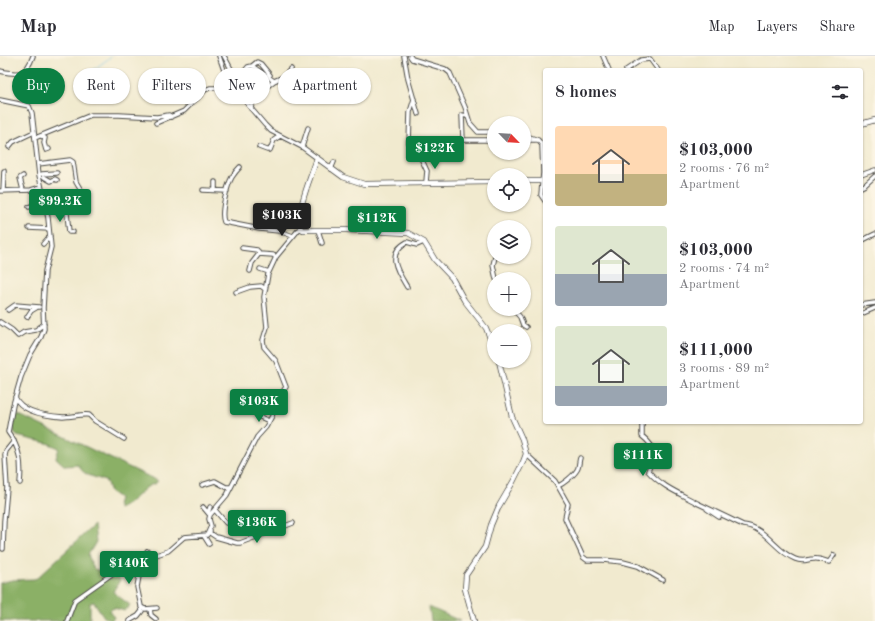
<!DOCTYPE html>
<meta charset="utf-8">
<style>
body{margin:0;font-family:"Old Standard TT",serif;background:#f2f2f3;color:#2b2b33;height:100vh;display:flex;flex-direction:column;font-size:15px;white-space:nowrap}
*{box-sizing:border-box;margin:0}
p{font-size:13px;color:#7c7c81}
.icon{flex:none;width:22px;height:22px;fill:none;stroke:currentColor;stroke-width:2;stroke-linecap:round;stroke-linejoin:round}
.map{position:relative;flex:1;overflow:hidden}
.sheet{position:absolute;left:543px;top:12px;width:320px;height:356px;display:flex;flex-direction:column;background:#fff;border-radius:4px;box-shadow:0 1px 3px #0004}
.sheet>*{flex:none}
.hud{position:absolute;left:12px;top:12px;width:380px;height:36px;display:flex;gap:8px}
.needle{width:26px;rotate:115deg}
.buttons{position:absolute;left:487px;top:60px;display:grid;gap:8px}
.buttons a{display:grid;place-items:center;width:44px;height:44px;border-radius:50%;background:#fff;box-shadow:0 1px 3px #0004;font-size:20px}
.price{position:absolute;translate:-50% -34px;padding:0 9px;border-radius:4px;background:#0b8043;color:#fff;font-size:13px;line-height:26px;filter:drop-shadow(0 1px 2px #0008)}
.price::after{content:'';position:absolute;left:50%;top:24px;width:12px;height:9px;margin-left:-6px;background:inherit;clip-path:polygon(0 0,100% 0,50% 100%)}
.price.active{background:#222;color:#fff}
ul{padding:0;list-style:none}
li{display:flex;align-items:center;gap:12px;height:100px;padding:0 12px}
li span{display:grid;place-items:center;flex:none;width:112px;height:80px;border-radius:4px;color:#555}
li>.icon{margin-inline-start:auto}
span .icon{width:48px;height:48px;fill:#fffc;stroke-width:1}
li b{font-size:17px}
h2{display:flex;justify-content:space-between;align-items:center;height:48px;padding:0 12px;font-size:17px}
.pill{padding:0 14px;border-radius:18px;background:#fff;box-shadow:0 1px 3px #0004;font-size:14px;line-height:36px}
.pill.active{background:#0b8043;color:#fff}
header{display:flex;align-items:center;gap:24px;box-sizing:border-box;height:56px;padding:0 20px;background:#fff;border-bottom:1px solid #e1e1e2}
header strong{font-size:19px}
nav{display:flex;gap:22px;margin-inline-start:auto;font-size:14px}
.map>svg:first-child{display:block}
.forest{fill:#8bb066;stroke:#5b6e48}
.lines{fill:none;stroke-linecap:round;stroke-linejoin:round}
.stream{stroke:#65bce2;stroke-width:1}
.minor-casing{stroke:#494844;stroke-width:5.5}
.tertiary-casing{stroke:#494844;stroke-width:6}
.minor{stroke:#fff;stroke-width:3.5}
.tertiary{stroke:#fff;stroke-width:4.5}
</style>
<header>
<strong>Map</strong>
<nav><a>Map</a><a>Layers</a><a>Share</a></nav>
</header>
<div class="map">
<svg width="875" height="565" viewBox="0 0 875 565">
<rect width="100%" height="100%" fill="#fcf5e5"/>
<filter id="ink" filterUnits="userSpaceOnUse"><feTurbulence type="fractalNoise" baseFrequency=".025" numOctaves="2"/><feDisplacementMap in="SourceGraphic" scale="8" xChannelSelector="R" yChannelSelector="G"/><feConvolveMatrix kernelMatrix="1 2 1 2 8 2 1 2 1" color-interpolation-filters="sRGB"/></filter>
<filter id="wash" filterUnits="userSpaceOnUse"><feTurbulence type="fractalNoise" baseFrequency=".012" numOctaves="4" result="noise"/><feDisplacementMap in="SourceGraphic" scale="16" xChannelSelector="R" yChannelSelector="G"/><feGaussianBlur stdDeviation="0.9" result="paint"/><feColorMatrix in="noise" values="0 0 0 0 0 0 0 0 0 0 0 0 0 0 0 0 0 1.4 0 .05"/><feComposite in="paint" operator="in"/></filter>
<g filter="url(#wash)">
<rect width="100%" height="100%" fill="#f1eacf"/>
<path class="forest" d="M15 357 158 425C155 429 151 428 147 431 138 438 130 448 119 453L117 449 119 442 109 435 107 426C96 420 85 422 78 409L65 410 56 402 59 392 47 387 17 380C11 374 14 365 15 357Z
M94 469 96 486 88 499 94 513 100 515 111 512 120 524 113 536 130 549 125 555 114 552 110 554 114 562 110 565 104 561 94 546 90 547V565H0V527L12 524 34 523 37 522Z
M429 551 460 565H431Z"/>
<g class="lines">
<path class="stream" d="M85 20 112 0"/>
</g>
</g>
<g filter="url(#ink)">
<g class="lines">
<defs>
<path id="minor" d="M219 0 231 34
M224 0 236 22 243 41 248 49 265 69 271 75 302 91 317 102
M404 0 408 23 418 58
M410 0 412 3 445 13 450 17 465 51 470 67 478 76H494
M603 0 609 14
M252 10 257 6 261 8 270 19
M626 14 641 4 650 3 658 14
M0 15C18 19 26 20 33 0
M237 24 248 11 252 10 274 25 283 21 291 13
M414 43 410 56 409 87 450 84H494
M0 44 29 50 32 57 39 119 48 162 51 191 45 215 43 252 44 273 41 281 30 299 21 321 13 349 8 376C20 392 22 407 20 427
M251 53C253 42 253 32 265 28L268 30 274 25
M156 67 184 55 205 34 210 32H222L241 37
M524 79 538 84 542 89 543 117 541 139 545 145
M41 80 45 82 44 87 46 94 49 93
M35 82 91 59H119L157 61 169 59 171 61
M463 84 462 59 467 60
M524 84H535
M9 91 13 86 34 76
M259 91 267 94H270L274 84 280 80
M302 91 308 72
M421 102 427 115 426 126
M38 108 70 104 73 106 76 126 82 136
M240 111C237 114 234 118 232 121 227 130 220 157 224 166L260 173 279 175 293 180
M331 113 334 106
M42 118 57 117
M43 118 44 121 51 125 55 123 57 124
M861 119 875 114
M23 120 20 122 23 134
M215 126V134
M861 131 865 129 875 120
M203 134 227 135
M0 135 31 134 41 131
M3 135 4 115
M65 139 69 176H73
M29 151 35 148 44 141
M29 172 49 173
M318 174 322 187
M861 185 875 178
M43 188 50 180
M242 192 257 194 259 198
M495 201 493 209 496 223
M260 213 269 216
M250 215 252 207 259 198 273 199 276 201
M407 231C398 216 385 198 407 186L417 189 424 186
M236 236 250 231 261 230 265 233
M861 249 875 247
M513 253 520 261 523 269 526 271
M8 254 15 249 39 251
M861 258 875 252
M27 261 31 255 36 252
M0 266 12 274 18 280 24 276 36 274 44 268
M15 341C22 357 48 360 63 361 72 361 80 358 89 359L95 365 124 383
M258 356 260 361 269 365
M642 366V380C657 392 655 398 648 415 662 431 681 438 699 448
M526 398 555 425 568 448 565 462 583 501 587 504H603L623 506 638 510 663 524
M202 429 215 425 226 431H231
M558 430C563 428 576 418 578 412 579 409 579 405 580 402
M697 447 743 469C766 471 775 495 795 503 804 507 806 503 814 503 818 502 825 505 829 506L834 499
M203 451 208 457
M707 453 719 461
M215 454 226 467
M209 458 208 457 210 451
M210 474V477L216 481 237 487H240L293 467
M204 480 209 488
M3 493 4 465 7 432 5 399 6 395 14 385
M147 495 153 500
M141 551 145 553 157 552
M150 553 151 559 156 563
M67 565 75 544 116 515 138 503 150 501 168 495 184 481 207 479 211 470 209 463 210 459 227 439 257 381 266 371 272 360 277 344 286 331 276 305 264 291 263 284 267 271 264 241 268 218 276 201 300 172
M129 565 138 560 142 555 137 531 139 520 138 503"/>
<path id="tertiary" d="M861 68 875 64
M524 125H545
M494 126 364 128 343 121 317 102C311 122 297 151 300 172L303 174H347L408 177 424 186 435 204 452 222 464 244 486 272 494 292
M474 565 465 533 466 519 485 491 491 469 499 450 513 426 523 406 526 398 522 383 512 361 499 305"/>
</defs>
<use href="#minor" class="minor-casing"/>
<use href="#tertiary" class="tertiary-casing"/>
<use href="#minor" class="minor"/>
<use href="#tertiary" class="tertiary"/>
</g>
</g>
</svg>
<div class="buttons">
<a><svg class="needle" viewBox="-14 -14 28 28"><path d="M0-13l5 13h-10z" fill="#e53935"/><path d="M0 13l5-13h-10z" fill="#7c7c81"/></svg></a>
<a><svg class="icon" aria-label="locate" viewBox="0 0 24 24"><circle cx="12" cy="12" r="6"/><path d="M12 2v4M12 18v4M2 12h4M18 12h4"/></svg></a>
<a><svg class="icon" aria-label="layers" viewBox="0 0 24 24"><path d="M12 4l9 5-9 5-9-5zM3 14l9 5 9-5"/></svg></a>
<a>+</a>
<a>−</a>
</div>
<b class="price" style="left:435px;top:114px">$122K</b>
<b class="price" style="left:60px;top:167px">$99.2K</b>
<b class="price active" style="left:282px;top:181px">$103K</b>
<b class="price" style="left:377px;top:184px">$112K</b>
<b class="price" style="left:259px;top:367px">$103K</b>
<b class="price" style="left:643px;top:421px">$111K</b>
<b class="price" style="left:257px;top:488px">$136K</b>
<b class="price" style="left:129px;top:529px">$140K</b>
<div class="hud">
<a class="pill active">Buy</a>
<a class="pill">Rent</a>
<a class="pill">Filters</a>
<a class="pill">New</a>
<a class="pill">Apartment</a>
</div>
<section class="sheet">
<h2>8 homes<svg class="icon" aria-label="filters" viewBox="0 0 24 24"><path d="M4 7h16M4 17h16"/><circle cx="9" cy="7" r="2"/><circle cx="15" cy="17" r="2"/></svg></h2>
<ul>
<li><span style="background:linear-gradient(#ffd9b3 60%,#c2b280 0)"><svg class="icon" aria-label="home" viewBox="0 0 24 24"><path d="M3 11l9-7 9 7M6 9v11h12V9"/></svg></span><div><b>$103,000</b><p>2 rooms · 76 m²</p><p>Apartment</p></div></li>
<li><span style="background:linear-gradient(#dfe7d0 60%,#9aa5b1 0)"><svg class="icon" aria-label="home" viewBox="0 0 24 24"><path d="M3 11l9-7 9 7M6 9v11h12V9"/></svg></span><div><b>$103,000</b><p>2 rooms · 74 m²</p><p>Apartment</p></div></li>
<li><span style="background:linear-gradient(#dfe7d0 75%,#9aa5b1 0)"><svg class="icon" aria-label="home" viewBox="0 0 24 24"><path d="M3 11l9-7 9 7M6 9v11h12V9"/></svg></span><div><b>$111,000</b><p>3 rooms · 89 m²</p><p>Apartment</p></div></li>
</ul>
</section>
</div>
